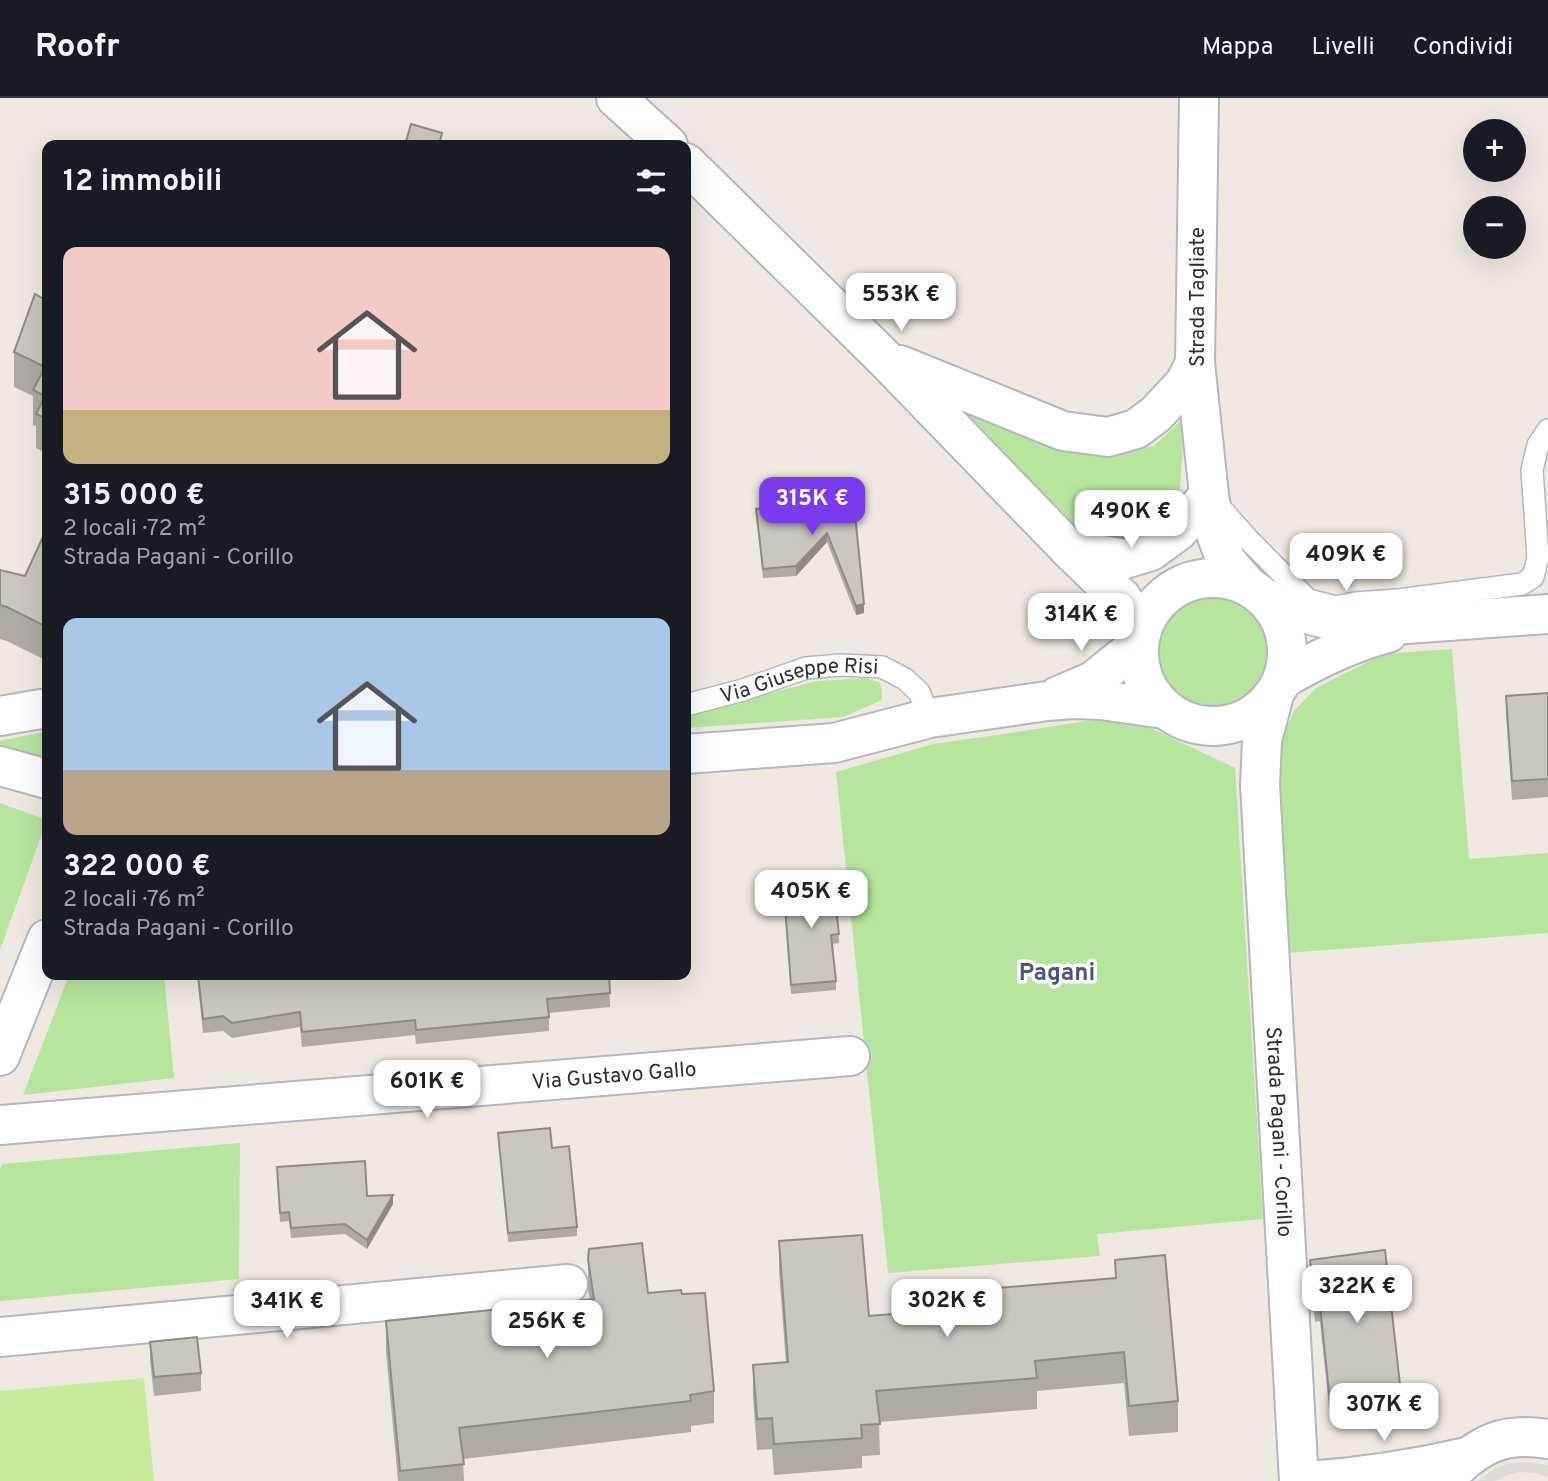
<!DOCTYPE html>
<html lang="it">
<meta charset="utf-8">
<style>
body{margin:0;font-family:Overpass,sans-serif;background:#20242c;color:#f1f3f6;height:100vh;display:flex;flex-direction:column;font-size:26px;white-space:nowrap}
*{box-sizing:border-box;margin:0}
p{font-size:23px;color:#9ea1a6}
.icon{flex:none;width:38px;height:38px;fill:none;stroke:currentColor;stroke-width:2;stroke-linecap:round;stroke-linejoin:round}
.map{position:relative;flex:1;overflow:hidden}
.details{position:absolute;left:42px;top:42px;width:649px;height:840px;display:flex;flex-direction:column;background:#171b24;border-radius:14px;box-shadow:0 7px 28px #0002}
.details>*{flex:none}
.controls{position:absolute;left:1463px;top:21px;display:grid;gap:14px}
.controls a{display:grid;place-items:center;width:63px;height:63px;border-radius:50%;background:#171b24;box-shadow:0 7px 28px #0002;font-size:35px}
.price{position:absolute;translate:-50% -60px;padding:0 16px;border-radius:14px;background:#fff;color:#222;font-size:23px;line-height:46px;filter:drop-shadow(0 2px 4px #0008)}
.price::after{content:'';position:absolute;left:50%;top:42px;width:21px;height:16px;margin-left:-10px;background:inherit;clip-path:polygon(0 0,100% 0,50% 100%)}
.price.selected{background:#7c3aed;color:#fff}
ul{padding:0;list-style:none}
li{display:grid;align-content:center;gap:14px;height:371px;padding:0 21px}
li span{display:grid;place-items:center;height:217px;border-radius:14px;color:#555}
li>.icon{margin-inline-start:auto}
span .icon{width:126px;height:126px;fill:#fffc;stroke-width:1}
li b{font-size:30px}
h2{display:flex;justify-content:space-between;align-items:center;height:84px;padding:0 21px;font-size:30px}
header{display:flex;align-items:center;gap:42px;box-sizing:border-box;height:98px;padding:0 35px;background:#171b24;border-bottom:2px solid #363941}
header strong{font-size:33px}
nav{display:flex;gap:38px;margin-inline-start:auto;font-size:24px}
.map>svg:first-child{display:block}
.green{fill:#b6e59e}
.pitch{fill:#c9ec9a}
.plaza{fill:#dfdcd8}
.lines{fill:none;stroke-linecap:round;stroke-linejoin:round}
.lane-casing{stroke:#b4b7c1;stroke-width:24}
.street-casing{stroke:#b4b7c1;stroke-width:42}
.secondary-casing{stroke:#b4b7c1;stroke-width:42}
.lane{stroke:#fff;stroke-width:21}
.street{stroke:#fff;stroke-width:38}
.secondary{stroke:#fff;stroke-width:38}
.wall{fill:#afaba4}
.shaded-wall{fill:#8e8b86}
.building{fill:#cbc7bf;stroke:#8e8b86;stroke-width:2}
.labels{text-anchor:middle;stroke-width:7;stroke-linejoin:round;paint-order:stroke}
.street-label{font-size:21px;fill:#2e2e2e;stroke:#fff}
.quarter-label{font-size:24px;font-weight:bold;fill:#4d5680;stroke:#fff}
</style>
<header>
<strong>Roofr</strong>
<nav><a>Mappa</a><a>Livelli</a><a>Condividi</a></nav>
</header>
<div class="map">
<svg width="1548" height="1383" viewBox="0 0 1548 1383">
<rect width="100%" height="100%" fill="#efe9e1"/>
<path class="green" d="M959 309 1061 350 1083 356 1109 358 1154 348 1185 319 1179 402 1164 423 1131 446 1089 441Z
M1157 554a55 55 0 1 1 110 0a55 55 0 1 1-110 0Z
M1452 551 1469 761 1548 755V835L1287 855 1272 662 1294 613 1316 590 1384 556Z
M865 580 879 584 882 591V602L843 619 686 630V617L817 583Z
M1112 619 1136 623 1235 670 1263 1121 1097 1136 1100 1158 888 1175 836 674 933 646 1017 634Z
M47 633V667L0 650V643Z
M0 705 47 722 0 852Z
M69 877H164L174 980 23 997Z
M240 1045 239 1181 0 1203V1071L2 1066Z"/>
<path class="pitch" d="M144 1280 154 1383H0V1293Z"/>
<path class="plaza" d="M1526 1364 1548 1367V1379L1534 1375 1519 1374 1505 1378 1495 1383H1478L1494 1371 1510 1365Z"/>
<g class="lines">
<defs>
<g id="lane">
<path d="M1215 404 1248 441 1308 502 1336 509 1355 505 1398 502 1522 486 1533 479 1538 459 1532 372 1538 347 1548 332"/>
<path id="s1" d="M686 607 743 592 806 570 841 567 882 569 905 581 919 594 930 620"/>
</g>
<g id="street">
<path d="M616 0 668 47"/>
<path d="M1199 0 1195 265 1209 397 1215 433 1226 463 1248 488"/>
<path d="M686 65 885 261 1069 451 1102 483 1121 499 1142 531"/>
<path d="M900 267 1063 333 1108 339 1136 331 1156 316 1185 285 1195 265"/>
<path d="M1069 451 1125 461 1151 453 1178 433 1209 397"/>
<circle cx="1213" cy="554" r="74"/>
<path d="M1266 501 1299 514 1338 524 1379 528 1548 516"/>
<path d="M1283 581C1317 561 1350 545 1388 535"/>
<path id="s2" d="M1274 597 1262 642 1260 687 1299 1383"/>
<path d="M1058 598 1093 583 1139 546"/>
<path d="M0 618 41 611H47"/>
<path d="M686 656 834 645 930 620 1047 603 1074 601 1101 602 1164 611"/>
<path d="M0 668 47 681"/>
<path d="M0 958 47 841"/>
<path id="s3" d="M0 1027 850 958"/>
<path d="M0 1239 568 1186"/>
</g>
<path id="secondary" d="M1450 1376C1480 1345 1505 1334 1548 1341
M1309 1383C1363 1379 1414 1371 1467 1359"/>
</defs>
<use href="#lane" class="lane-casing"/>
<use href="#street" class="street-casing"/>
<use href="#secondary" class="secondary-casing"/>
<use href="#lane" class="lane"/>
<use href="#street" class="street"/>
<use href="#secondary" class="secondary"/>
</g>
<path class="wall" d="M47 203V365H46V355L36 350V328L33 327V298L14 289V254Z
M756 411H858L855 414 864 515 856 517 827 444 796 478 763 480Z
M47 430V563L7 543 0 541V472L25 478Z
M1548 595V699L1512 702 1506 616V598Z
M783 782 826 785 839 836V845L832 846 836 883V892L791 896Z
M197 877H609L610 909 549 915V933L416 946 415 937 302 949 300 929 232 940 223 933 203 935Z
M498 1035 552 1050 577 1129V1138L508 1144Z
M277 1069 393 1106 367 1151 345 1136 291 1140 289 1123 280 1124Z
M779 1143 869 1218 987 1208V1191L1115 1180V1162L1178 1303V1334L1129 1338 1124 1285 1037 1293V1311L879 1324 880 1357 862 1358V1370L774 1377 772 1351 757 1352 753 1298V1267L786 1265 779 1174Z
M588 1161 648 1195 682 1196 714 1293V1325L691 1328V1334L463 1361 464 1383H398L386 1254V1223L590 1202 588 1192Z
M1310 1162 1401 1296V1311L1330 1319 1320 1223 1315 1224 1310 1177Z
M150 1244 201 1275V1293L154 1298 150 1263Z"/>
<path class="shaded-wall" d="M858 401V411L854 415V406Z
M827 435V444L796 478V468Z
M864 506V515L856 517V508Z
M393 1097V1106L367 1151V1142Z"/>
<path class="building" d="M411 26 442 35 439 47H405Z
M35 196 47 203V321L36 316 45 298 33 292 45 269 14 254Z
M858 401 854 406 864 506 856 508 827 435 796 468 763 471 756 411Z
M47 430V529L7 509 0 507V472L25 478Z
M1548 595V681L1512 683 1506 598Z
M825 780 826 785H833L839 836 831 837 836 883 791 887 783 782Z
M198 877H609L610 895 547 901 549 919 416 932 415 922 302 934 300 914 232 925 223 918 203 921Z
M550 1030 552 1050 569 1048 577 1129 508 1135 498 1035Z
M365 1063 367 1098 393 1097 367 1142 345 1126 291 1130 289 1114 280 1115 277 1069Z
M862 1137 869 1218 988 1208 987 1191 1116 1180 1115 1162 1165 1157 1178 1303 1129 1308 1124 1254 1035 1263 1037 1280 876 1293 880 1326 861 1327 862 1340 774 1346 772 1320 757 1321 753 1267 788 1264 779 1143Z
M642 1145 648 1195 681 1192 682 1196 705 1195 714 1293 690 1297 691 1303 459 1330 464 1366 400 1373 386 1223 594 1201 588 1161 589 1151Z
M1385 1152 1401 1296 1330 1303 1320 1208H1315L1310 1162Z
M197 1239 201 1275 154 1279 150 1244Z"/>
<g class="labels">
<g class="street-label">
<text transform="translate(1197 199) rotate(-90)" y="7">Strada Tagliate</text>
<text dy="7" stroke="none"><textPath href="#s1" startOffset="117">Via Giuseppe Risi</textPath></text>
<text dy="7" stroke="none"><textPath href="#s3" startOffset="616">Via Gustavo Gallo</textPath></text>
<text dy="7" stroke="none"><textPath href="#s2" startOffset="439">Strada Pagani - Corillo</textPath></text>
</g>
<g class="quarter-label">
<text x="1057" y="882">Pagani</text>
</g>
</g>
</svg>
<div class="controls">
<a>+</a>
<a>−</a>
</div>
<b class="price" style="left:901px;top:235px">553K €</b>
<b class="price selected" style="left:812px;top:439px">315K €</b>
<b class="price" style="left:1131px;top:452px">490K €</b>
<b class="price" style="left:1346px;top:495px">409K €</b>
<b class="price" style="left:1081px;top:555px">314K €</b>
<b class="price" style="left:811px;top:832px">405K €</b>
<b class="price" style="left:427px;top:1022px">601K €</b>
<b class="price" style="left:1357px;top:1227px">322K €</b>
<b class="price" style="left:947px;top:1241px">302K €</b>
<b class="price" style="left:287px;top:1242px">341K €</b>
<b class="price" style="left:547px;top:1262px">256K €</b>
<b class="price" style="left:1384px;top:1345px">307K €</b>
<section class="details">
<h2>12 immobili<svg class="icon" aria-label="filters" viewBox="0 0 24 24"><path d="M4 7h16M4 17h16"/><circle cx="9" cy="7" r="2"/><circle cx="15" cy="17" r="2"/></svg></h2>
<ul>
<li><span style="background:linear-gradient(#f6c9c9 75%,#c2b280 0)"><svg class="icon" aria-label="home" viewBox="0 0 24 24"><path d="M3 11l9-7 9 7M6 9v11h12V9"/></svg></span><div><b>315 000 €</b><p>2 locali · 72 m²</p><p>Strada Pagani - Corillo</p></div></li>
<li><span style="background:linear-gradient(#a9c7e8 70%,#b9a48a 0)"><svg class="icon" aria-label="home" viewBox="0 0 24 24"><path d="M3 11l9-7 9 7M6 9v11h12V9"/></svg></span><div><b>322 000 €</b><p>2 locali · 76 m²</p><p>Strada Pagani - Corillo</p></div></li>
</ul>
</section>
</div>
